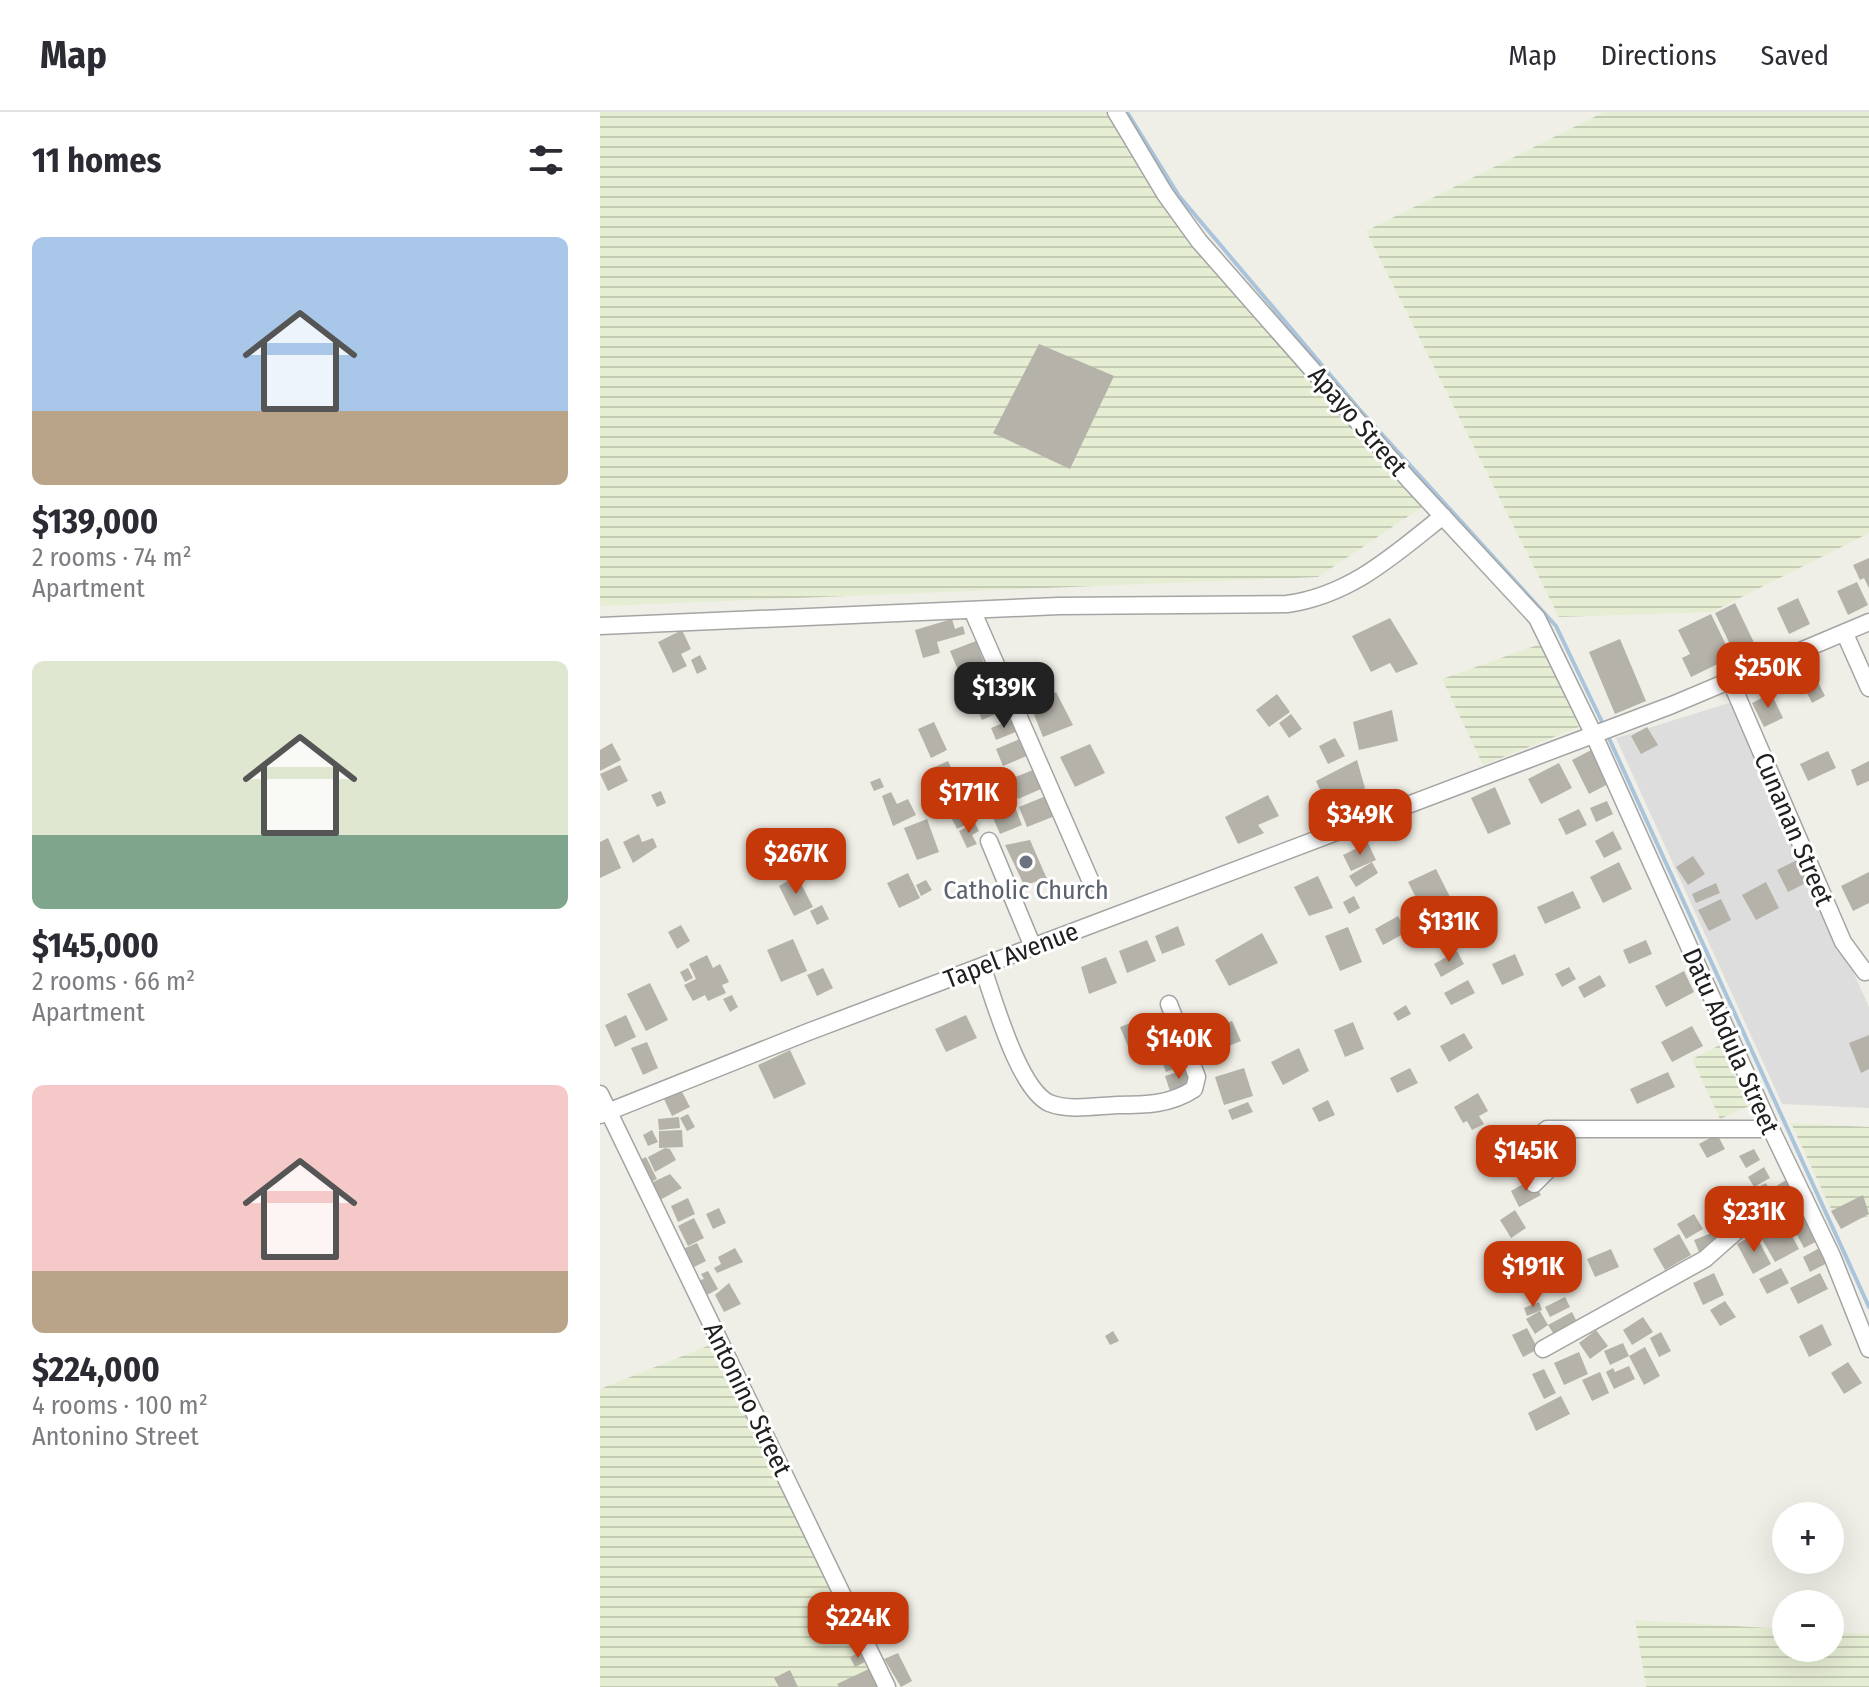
<!DOCTYPE html>
<meta charset="utf-8">
<style>
body{margin:0;font-family:"Fira Sans Condensed",sans-serif;background:#f7f7f7;color:#2b2b33;height:100vh;display:flex;flex-direction:column;font-size:30px;white-space:nowrap}
*{box-sizing:border-box;margin:0}
p{font-size:26px;color:#7c7c81}
.icon{flex:none;width:44px;height:44px;fill:none;stroke:currentColor;stroke-width:2;stroke-linecap:round;stroke-linejoin:round}
.map{position:relative;flex:1;overflow:hidden}
.side{display:flex;flex-direction:column;background:#fff;width:600px}
.side>*{flex:none}
.controls{position:absolute;left:1172px;top:1390px;display:grid;gap:16px}
.controls a{display:grid;place-items:center;width:72px;height:72px;border-radius:50%;background:#fff;box-shadow:0 8px 32px #0002;font-size:40px}
.price{position:absolute;translate:-50% -68px;padding:0 18px;border-radius:16px;background:#c5380a;color:#fff;font-size:26px;line-height:52px;filter:drop-shadow(0 2px 4px #0008)}
.price::after{content:'';position:absolute;left:50%;top:48px;width:24px;height:18px;margin-left:-12px;background:inherit;clip-path:polygon(0 0,100% 0,50% 100%)}
.price.selected{background:#222;color:#fff}
ul{padding:0;list-style:none}
li{display:grid;align-content:center;gap:16px;height:424px;padding:0 32px}
li span{display:grid;place-items:center;height:248px;border-radius:12px;color:#555}
li>.icon{margin-inline-start:auto}
span .icon{width:144px;height:144px;fill:#fffc;stroke-width:1}
li b{font-size:34px}
h2{display:flex;justify-content:space-between;align-items:center;height:96px;padding:0 32px;font-size:34px}
header{display:flex;align-items:center;gap:48px;box-sizing:border-box;height:112px;padding:0 40px;background:#fff;border-bottom:2px solid #e1e1e2}
header strong{font-size:38px}
nav{display:flex;gap:44px;margin-inline-start:auto;font-size:28px}
main{display:flex;flex:1;min-height:0}
.map>svg:first-child{display:block}
.residential{fill:#dedddd}
.farmland{fill:url(#farmland-rules)}
.lines{fill:none;stroke-linecap:round;stroke-linejoin:round}
.stream{stroke:#aac4db;stroke-width:4}
.building{fill:#b5b2a9}
.minor-casing{stroke:#a4a4a4;stroke-width:19}
.minor{stroke:#fff;stroke-width:16}
.worship-dot{fill:#6b7280;stroke:#fff;stroke-width:3}
.labels{text-anchor:middle;stroke-width:6;stroke-linejoin:round;paint-order:stroke}
.street-label{font-size:26px;fill:#202020;stroke:#fff}
.worship-label{font-size:26px;fill:#5b616d;stroke:#fff}
</style>
<header>
<strong>Map</strong>
<nav><a>Map</a><a>Directions</a><a>Saved</a></nav>
</header>
<main>
<section class="side">
<h2>11 homes<svg class="icon" aria-label="filters" viewBox="0 0 24 24"><path d="M4 7h16M4 17h16"/><circle cx="9" cy="7" r="2"/><circle cx="15" cy="17" r="2"/></svg></h2>
<ul>
<li><span style="background:linear-gradient(#a9c7e8 70%,#b9a48a 0)"><svg class="icon" aria-label="home" viewBox="0 0 24 24"><path d="M3 11l9-7 9 7M6 9v11h12V9"/></svg></span><div><b>$139,000</b><p>2 rooms · 74 m²</p><p>Apartment</p></div></li>
<li><span style="background:linear-gradient(#dfe7d0 70%,#7fa58c 0)"><svg class="icon" aria-label="home" viewBox="0 0 24 24"><path d="M3 11l9-7 9 7M6 9v11h12V9"/></svg></span><div><b>$145,000</b><p>2 rooms · 66 m²</p><p>Apartment</p></div></li>
<li><span style="background:linear-gradient(#f6c9c9 75%,#b9a48a 0)"><svg class="icon" aria-label="home" viewBox="0 0 24 24"><path d="M3 11l9-7 9 7M6 9v11h12V9"/></svg></span><div><b>$224,000</b><p>4 rooms · 100 m²</p><p>Antonino Street</p></div></li>
</ul>
</section>
<div class="map">
<svg width="1269" height="1575" viewBox="0 0 1269 1575">
<defs>
<pattern id="farmland-rules" width="6" height="5" patternUnits="userSpaceOnUse" patternTransform="scale(2)"><rect width="6" height="5" fill="#e5edd3"/><path d="M0 2.5h6" fill="none" stroke="#c4cbb5"/></pattern>
</defs>
<rect width="100%" height="100%" fill="#f0efe7"/>
<path class="residential" d="M1132 590 1269 895V996L1182 992 1016 626Z"/>
<path class="farmland" d="M0 0H521L574 87 831 389 718 465 0 494Z
M1004 0H1269V421L1112 500 959 505 766 119Z
M943 531 979 615 883 653 842 567Z
M1120 933 1149 994 1120 1007 1092 947Z
M1191 1011 1269 1015V1104L1238 1112Z
M120 1229 295 1575H0V1277Z
M1035 1508 1186 1517V1536H1230V1520L1269 1522V1575H1046Z"/>
<g class="lines">
<path class="stream" d="M527 0 579 84 759 297 956 514 1004 614
M1007 622 1269 1195"/>
</g>
<path class="building" d="M439 232 514 264 470 357 393 321Z
M1269 446V476L1264 466 1260 468 1253 453Z
M1257 470 1268 493 1248 503 1237 479Z
M1198 486 1210 512 1189 522 1177 496Z
M1135 491 1159 541 1139 551 1115 501Z
M1111 502 1132 545 1091 565 1082 546 1090 542 1078 518Z
M790 506 818 552 796 561 790 551 771 560 752 524Z
M352 507 355 517 363 514 365 522 337 530 340 541 323 546 315 518Z
M82 518 91 537 81 542 87 554 73 561 58 530Z
M1020 527 1046 589 1015 602 989 540Z
M376 529 385 553 360 563 350 539Z
M100 543 107 557 97 562 91 548Z
M1215 564 1225 584 1212 591 1202 571Z
M398 568 410 596 382 608 370 579Z
M456 580 473 613 443 625 431 595Z
M1171 581 1183 606 1164 615 1152 591Z
M677 582 690 600 669 615 656 598Z
M792 598 798 629 759 638 753 610Z
M691 602 702 617 689 626 679 611Z
M413 607 418 619 396 628 391 616Z
M334 610 347 638 331 646 318 617Z
M1047 615 1058 633 1041 642 1031 624Z
M422 626 429 643 403 654 396 637Z
M735 626 745 644 728 652 719 634Z
M12 631 21 648 0 659V638Z
M490 632 505 661 475 675 460 645Z
M995 636 1012 670 989 682 972 648Z
M1228 639 1236 656 1208 669 1200 652Z
M757 648 765 676 729 699 716 669Z
M348 649 352 658 340 664 335 655Z
M1269 649V669L1257 674 1251 658Z
M959 651 972 676 941 692 928 667Z
M20 653 28 669 8 679 0 662Z
M433 658 441 677 418 687 410 667Z
M280 666 284 675 274 679 270 670Z
M344 666 355 686 346 691 338 669Z
M363 668 381 705 357 717 346 695 358 689 351 674Z
M895 675 911 712 888 722 871 686Z
M61 679 66 691 57 695 51 683Z
M291 680 297 692 308 687 316 703 293 714 282 684Z
M668 683 679 704 658 713 664 721 638 732 625 705Z
M446 684 455 704 427 715 419 695Z
M1007 689 1013 702 996 710 990 696Z
M415 695 422 713 400 722 392 704Z
M979 697 987 713 966 723 958 707Z
M327 707 339 740 317 748 304 716Z
M375 711 379 719 372 723 377 732 367 736 359 719Z
M1013 719 1022 737 1004 746 995 729Z
M39 722 42 730 53 726 57 735 33 751 23 730Z
M8 726 21 756 0 766V730Z
M430 728 447 767 424 773 405 733Z
M768 731 776 748 751 759 743 743Z
M1093 744 1105 762 1088 773 1076 755Z
M1197 748 1208 770 1188 780 1177 758Z
M772 750 778 761 756 775 749 764Z
M1019 750 1032 777 1003 791 990 765Z
M836 757 858 801 831 815 808 770Z
M1269 760V791L1253 799 1241 774Z
M308 761 320 786 299 796 287 771Z
M197 764 213 795 194 804 179 774Z
M718 764 733 796 709 804 694 775Z
M326 768 332 778 321 784 316 773Z
M1166 770 1179 796 1156 808 1142 783Z
M1116 771 1120 781 1096 791 1092 782Z
M973 779 981 796 945 812 937 795Z
M754 784 760 796 749 802 743 790Z
M1121 787 1131 808 1109 819 1098 798Z
M222 793 229 807 217 813 210 799Z
M798 804 807 820 783 833 775 817Z
M81 813 90 829 77 837 68 820Z
M578 814 585 833 562 842 555 824Z
M748 815 762 850 740 859 725 824Z
M662 821 678 851 629 874 615 848Z
M856 825 860 833 844 841 840 832Z
M193 827 207 859 181 870 167 838Z
M547 828 556 849 527 861 519 839Z
M1046 828 1052 842 1029 852 1023 838Z
M857 839 864 852 841 865 834 852Z
M915 842 924 863 902 873 892 852Z
M107 843 113 856 120 852 129 870 122 873 126 881 108 889 105 883 93 889 84 873 96 867 89 852Z
M506 845 517 871 489 882 481 855Z
M969 855 976 867 962 875 955 862Z
M88 856 93 866 85 870 80 860Z
M223 856 233 876 217 884 207 863Z
M1084 859 1094 880 1066 895 1055 874Z
M1000 863 1006 874 984 886 978 875Z
M868 868 875 881 851 893 844 881Z
M50 871 68 908 46 919 27 882Z
M132 883 138 895 130 900 123 887Z
M806 893 811 902 798 909 793 901Z
M26 903 36 925 15 935 5 913Z
M366 903 377 926 346 940 335 917Z
M541 907 551 931 530 939 520 915Z
M632 909 641 929 609 942 601 921Z
M753 910 764 937 745 945 734 918Z
M1092 914 1103 934 1072 950 1061 930Z
M864 921 873 936 849 950 840 934Z
M1269 923V957L1261 961 1249 931Z
M47 930 58 956 43 963 31 936Z
M582 932 590 951 566 960 559 942Z
M699 936 709 959 683 973 671 950Z
M190 938 206 972 174 987 158 953Z
M644 956 653 984 624 993 615 965Z
M810 956 818 971 797 981 790 966Z
M588 957 593 974 571 982 565 964Z
M1068 960 1075 975 1037 992 1030 977Z
M80 976 90 995 72 1004 63 985Z
M878 981 888 999 879 1004 884 1012 872 1018 867 1009 863 1011 854 995Z
M728 988 735 1003 719 1010 712 996Z
M648 990 653 1000 632 1008 628 998Z
M88 1002 95 1015 87 1019 80 1006Z
M79 1005 80 1016 59 1018 58 1007Z
M906 1016 915 1033 905 1038 908 1043 898 1049 883 1028Z
M52 1018 58 1030 48 1034 43 1023Z
M82 1018 83 1035 59 1036V1019Z
M1117 1022 1125 1037 1107 1046 1099 1032Z
M65 1036 70 1037 76 1048 55 1060 48 1045Z
M1154 1037 1160 1048 1146 1056 1139 1044Z
M46 1045 57 1067 49 1071 38 1049Z
M1164 1055 1170 1066 1154 1075 1148 1065Z
M70 1062 82 1076 58 1089 49 1072Z
M1189 1066 1198 1080 1183 1088 1175 1075Z
M932 1067 941 1083 919 1095 911 1079Z
M1166 1071 1175 1089 1153 1101 1144 1083Z
M1263 1083 1269 1102 1241 1117 1231 1099Z
M88 1086 95 1102 78 1110 71 1094Z
M1135 1087 1143 1105 1118 1117 1109 1100Z
M119 1096 126 1111 113 1117 106 1102Z
M1207 1096 1223 1126 1204 1136 1188 1106Z
M915 1098 926 1116 911 1126 900 1108Z
M1094 1102 1103 1117 1086 1127 1077 1112Z
M94 1106 104 1126 88 1134 78 1114Z
M1184 1109 1199 1137 1175 1150 1159 1122Z
M1116 1119 1121 1131 1099 1140 1094 1128Z
M1079 1122 1091 1143 1065 1158 1053 1137Z
M1155 1122 1171 1152 1153 1162 1137 1132Z
M97 1131 106 1149 92 1156 83 1137Z
M1225 1133 1233 1148 1210 1160 1203 1145Z
M135 1136 143 1150 117 1161 114 1156 121 1152 118 1145Z
M1011 1137 1019 1155 995 1165 987 1147Z
M1181 1156 1189 1171 1167 1182 1159 1167Z
M108 1159 118 1177 107 1183 100 1168 104 1167 101 1162Z
M1114 1161 1124 1183 1103 1193 1093 1171Z
M1220 1161 1228 1177 1198 1192 1190 1176Z
M129 1171 141 1192 124 1200 115 1183Z
M965 1185 970 1195 950 1205 945 1195Z
M1125 1189 1136 1205 1120 1214 1110 1198Z
M939 1190 942 1198 927 1204 924 1196Z
M940 1199 948 1213 972 1200 978 1212 955 1224 948 1213 935 1222 926 1207Z
M1043 1205 1053 1220 1032 1233 1023 1218Z
M1222 1212 1232 1233 1209 1245 1199 1224Z
M927 1216 938 1237 923 1245 912 1223Z
M996 1218 1008 1234 990 1247 979 1231Z
M513 1219 519 1229 510 1233 505 1224Z
M1061 1220 1071 1239 1059 1245 1050 1226Z
M1023 1231 1029 1244 1010 1253 1004 1239Z
M1045 1235 1060 1264 1044 1273 1029 1244Z
M979 1240 988 1262 964 1273 954 1251Z
M1248 1250 1262 1271 1244 1282 1231 1261Z
M1029 1254 1035 1267 1014 1277 1006 1260 1013 1256 1015 1260Z
M944 1257 956 1281 944 1287 932 1262Z
M1000 1260 1009 1281 992 1289 982 1268Z
M961 1284 970 1302 936 1319 928 1301Z
M260 1540 265 1550 255 1555 250 1545Z
M298 1541 312 1569 301 1575 284 1547Z
M271 1556 280 1575H239L237 1572Z
M190 1558 198 1575H179L174 1566Z"/>
<g class="lines">
<defs>
<path id="minor" d="M516 0 565 82 599 129 810 369 937 506 993 621 1171 1017 1232 1144 1269 1237
M373 500 491 770
M0 514 459 494 687 492C751 483 794 443 843 404
M1245 522 1269 576
M1131 570 1243 830 1265 860 1269 859
M389 729 433 835
M382 854C394 887 418 976 449 991 469 999 496 994 517 993 544 993 570 993 594 977L597 965 569 892
M0 982 287 1575
M0 1003 208 920 1072 593 1269 510
M934 1072 948 1058 937 1026 947 1017H1171
M943 1237 1105 1147 1139 1117 1204 1085"/>
</defs>
<use href="#minor" class="minor-casing"/>
<use href="#minor" class="minor"/>
</g>
<circle class="worship-dot" cx="426" cy="750" r="8"/>
<g class="labels">
<g class="street-label">
<text transform="translate(758 309) rotate(49)" y="9">Apayo Street</text>
<text transform="translate(1194 717) rotate(67)" y="9">Cunanan Street</text>
<text transform="translate(411 843) rotate(-21)" y="9">Tapel Avenue</text>
<text transform="translate(1131 929) rotate(66)" y="9">Datu Abdula Street</text>
<text transform="translate(148 1287) rotate(64)" y="9">Antonino Street</text>
</g>
<g class="worship-label">
<text x="426" y="787">Catholic Church</text>
</g>
</g>
</svg>
<div class="controls">
<a>+</a>
<a>−</a>
</div>
<b class="price" style="left:1168px;top:598px">$250K</b>
<b class="price selected" style="left:404px;top:618px">$139K</b>
<b class="price" style="left:369px;top:723px">$171K</b>
<b class="price" style="left:760px;top:745px">$349K</b>
<b class="price" style="left:196px;top:784px">$267K</b>
<b class="price" style="left:849px;top:852px">$131K</b>
<b class="price" style="left:579px;top:969px">$140K</b>
<b class="price" style="left:926px;top:1081px">$145K</b>
<b class="price" style="left:1154px;top:1142px">$231K</b>
<b class="price" style="left:933px;top:1197px">$191K</b>
<b class="price" style="left:258px;top:1548px">$224K</b>
</div>
</main>
